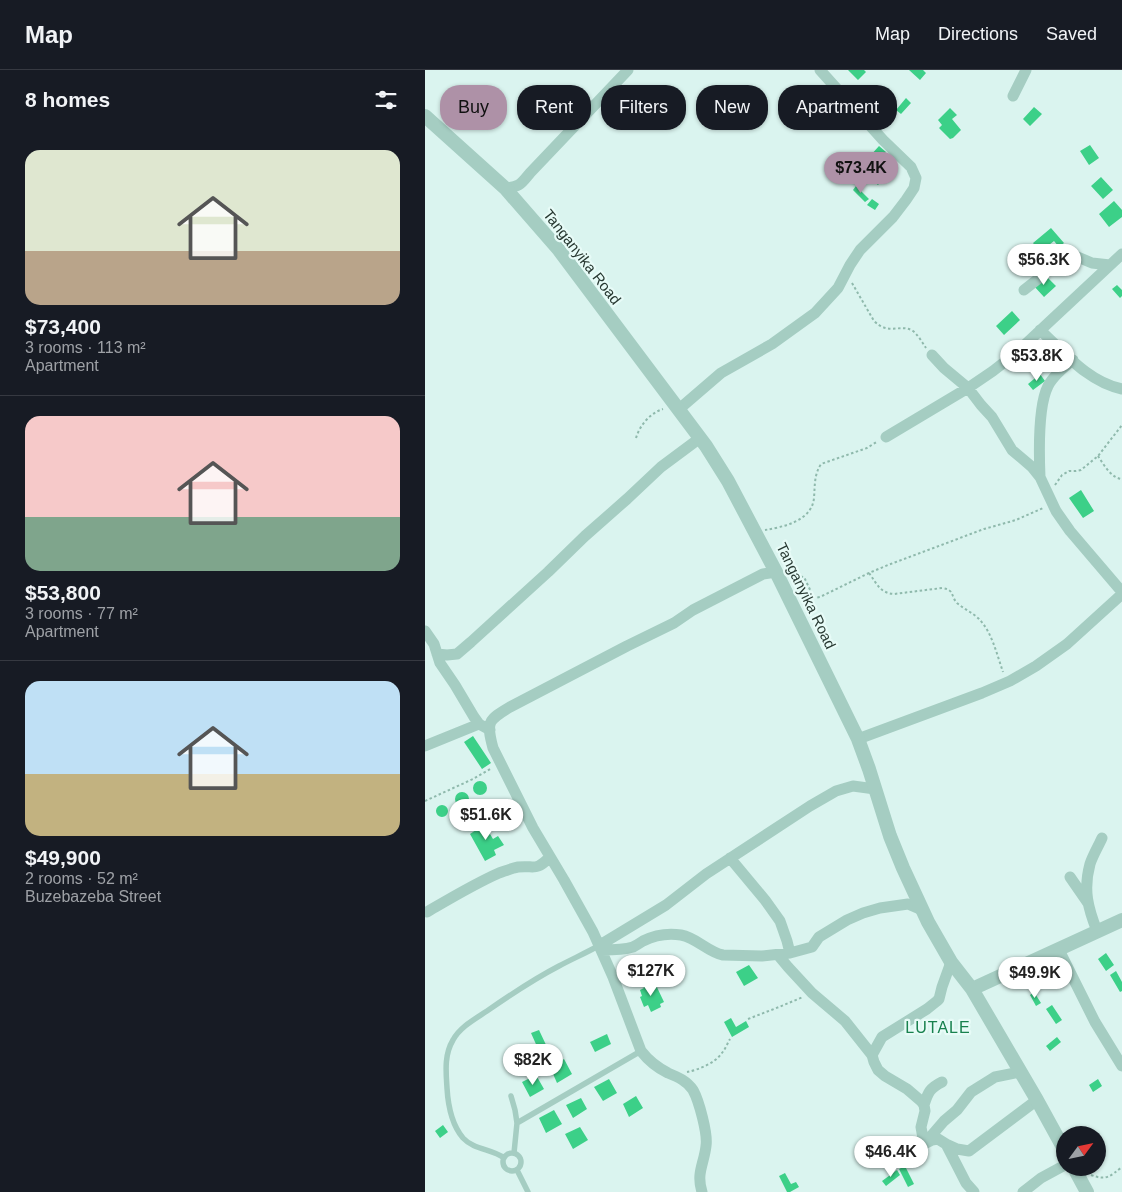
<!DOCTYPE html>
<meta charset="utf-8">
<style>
body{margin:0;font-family:Helvetica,sans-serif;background:#20242c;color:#f1f3f6;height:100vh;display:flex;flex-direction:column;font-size:19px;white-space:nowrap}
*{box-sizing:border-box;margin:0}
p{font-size:16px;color:#9ea1a6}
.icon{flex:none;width:28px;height:28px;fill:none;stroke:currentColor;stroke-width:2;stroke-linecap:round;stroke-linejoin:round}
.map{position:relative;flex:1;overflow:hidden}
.panel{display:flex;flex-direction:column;background:#171b24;width:425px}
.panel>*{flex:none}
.top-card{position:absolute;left:15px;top:15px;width:475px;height:45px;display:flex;gap:10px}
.needle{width:32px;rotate:57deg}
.controls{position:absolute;left:631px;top:1056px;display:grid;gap:10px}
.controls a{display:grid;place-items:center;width:50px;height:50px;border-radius:50%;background:#171b24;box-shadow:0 1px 4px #0004;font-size:25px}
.price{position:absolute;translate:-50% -42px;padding:0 11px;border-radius:18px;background:#fff;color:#222;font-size:16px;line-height:32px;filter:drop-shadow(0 1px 2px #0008)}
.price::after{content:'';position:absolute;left:50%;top:30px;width:15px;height:11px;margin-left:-8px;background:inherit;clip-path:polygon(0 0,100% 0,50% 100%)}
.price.active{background:#ae91a7;color:#111}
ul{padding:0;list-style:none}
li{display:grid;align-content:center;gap:10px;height:265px;padding:0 25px}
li+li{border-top:1px solid #363941}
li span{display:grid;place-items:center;height:155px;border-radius:15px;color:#555}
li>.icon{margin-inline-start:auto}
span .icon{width:90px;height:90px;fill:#fffc;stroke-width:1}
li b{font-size:21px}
h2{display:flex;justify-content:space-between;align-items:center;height:60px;padding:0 25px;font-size:21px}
.chip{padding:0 18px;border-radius:20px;background:#171b24;box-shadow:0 1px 4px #0004;font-size:18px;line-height:45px}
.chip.active{background:#ae91a7;color:#111}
header{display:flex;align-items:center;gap:30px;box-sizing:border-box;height:70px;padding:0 25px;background:#171b24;border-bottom:1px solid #363941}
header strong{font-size:24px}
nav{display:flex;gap:28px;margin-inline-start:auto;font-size:18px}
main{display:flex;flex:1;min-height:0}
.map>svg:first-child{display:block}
.building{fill:#3cd088}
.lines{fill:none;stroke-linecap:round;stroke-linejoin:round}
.path{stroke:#8fb9ac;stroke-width:2;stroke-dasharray:2.5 2.5;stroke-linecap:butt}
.service{stroke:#a5cdc2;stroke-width:5.5}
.minor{stroke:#a5cdc2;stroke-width:11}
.tertiary{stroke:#a5cdc2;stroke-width:14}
.labels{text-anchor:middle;stroke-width:4.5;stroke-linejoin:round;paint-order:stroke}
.street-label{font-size:15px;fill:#273831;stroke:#e7fbf7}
.neighbourhood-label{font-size:16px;letter-spacing:1px;fill:#18814e;stroke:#e7fbf7}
</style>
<header>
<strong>Map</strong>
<nav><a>Map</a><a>Directions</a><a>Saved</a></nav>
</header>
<main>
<section class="panel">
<h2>8 homes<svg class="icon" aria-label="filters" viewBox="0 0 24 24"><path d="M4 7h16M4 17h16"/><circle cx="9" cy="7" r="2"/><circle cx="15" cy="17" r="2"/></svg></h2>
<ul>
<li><span style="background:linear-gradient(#dfe7d0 65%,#b9a48a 0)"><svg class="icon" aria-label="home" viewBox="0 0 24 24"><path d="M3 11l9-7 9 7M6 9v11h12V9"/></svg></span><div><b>$73,400</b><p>3 rooms · 113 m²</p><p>Apartment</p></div></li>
<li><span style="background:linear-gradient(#f6c9c9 65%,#7fa58c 0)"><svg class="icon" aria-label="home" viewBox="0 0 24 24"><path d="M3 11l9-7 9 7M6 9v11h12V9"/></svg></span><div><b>$53,800</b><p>3 rooms · 77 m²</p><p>Apartment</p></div></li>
<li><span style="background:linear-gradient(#bfe0f5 60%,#c2b280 0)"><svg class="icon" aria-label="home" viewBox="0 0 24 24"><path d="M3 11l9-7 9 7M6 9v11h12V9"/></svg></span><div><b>$49,900</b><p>2 rooms · 52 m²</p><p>Buzebazeba Street</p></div></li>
</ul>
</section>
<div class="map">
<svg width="697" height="1122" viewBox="0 0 697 1122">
<rect width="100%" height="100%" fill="#daf4ef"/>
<path class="building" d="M423 0H439L441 2 433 10Z
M484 0H498L501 3 495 10Z
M481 28 486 33 476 44 471 40Z
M609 37 617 44 605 56 598 49Z
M525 38 532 45 527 49 536 60 528 68 525 69 514 58 517 55 513 50Z
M375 43 379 49 370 56 366 50Z
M665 75 674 88 664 95 655 81Z
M454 76 461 82 451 92 445 86Z
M444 90 461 105 453 115 435 100Z
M676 107 688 120 678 129 666 116Z
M431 116 444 129 440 132 428 120Z
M447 129 454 134 450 140 442 135Z
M689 131 697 140V147L684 157 674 144Z
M626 158 639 173 634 177 629 171 615 182 608 173Z
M620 205 631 216 619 227 608 215Z
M692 215 697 220V226L695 228 687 219Z
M587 241 595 250 579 265 571 256Z
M615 304 620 311 608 320 603 314Z
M656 420 669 441 658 448 644 428Z
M48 666 66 693 57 699 39 672Z
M48 718a7 7 0 1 1 14 0a7 7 0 1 1-14 0Z
M30 729a7 7 0 1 1 14 0a7 7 0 1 1-14 0Z
M11 741a6 6 0 1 1 12 0a6 6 0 1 1-12 0Z
M57 752 58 755 62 753 66 760 60 763 61 766 65 764 68 769 73 766 79 775 69 780 71 785 60 791 45 764 51 760 49 756Z
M681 883 689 895 681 901 673 889Z
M324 895 333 908 319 916 311 902Z
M691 901 697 912V921L695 922 685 905Z
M229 911 239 932 235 934 236 937 226 942 223 935 219 937 215 927 217 926 215 920 219 918 218 916Z
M609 922 616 933 611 936 605 925Z
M627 935 637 950 631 954 621 939Z
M306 948 311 957 321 951 324 957 307 967 299 952Z
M114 960 122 977 114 981 106 963Z
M182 964 186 974 170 982 165 972Z
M632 967 636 972 625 981 621 976Z
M139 989 147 1004 132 1013 125 997Z
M111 1005 119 1019 105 1027 97 1012Z
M184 1009 192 1023 178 1031 169 1017Z
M673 1009 677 1016 668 1022 664 1015Z
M211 1026 218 1038 204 1047 198 1034Z
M156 1028 162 1039 148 1048 141 1035Z
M129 1040 137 1054 121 1063 114 1048Z
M18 1055 23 1062 15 1068 10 1061Z
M155 1057 163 1070 148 1079 140 1064Z
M480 1096 489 1114 483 1117 474 1099Z
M472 1100 475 1105 461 1116 457 1111Z
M360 1103 366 1114 371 1112 374 1117 365 1122H362L354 1106Z"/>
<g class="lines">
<path class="path" d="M427 213 449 251C464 266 476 253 488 261 493 265 497 272 501 278
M211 368C215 355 225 343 238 339
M673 386C679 395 686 408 697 409
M630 415 637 405 644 401H651L656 400 673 386 697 355
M340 460C358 457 387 451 389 428 390 415 389 405 396 394L442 378 453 371
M444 503C452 514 455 523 469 524L517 518C530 520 525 525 532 533 539 539 548 543 554 549 567 562 572 585 578 602
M366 508 372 506 379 507 389 528 395 527 444 503 463 495 559 459 591 450 618 438
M0 731 48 709 67 698
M323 949 354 937 378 927
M262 1002C273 1000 290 993 296 984 300 980 302 974 305 969
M666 1105C682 1111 685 1106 697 1097"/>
<path class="service" d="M86 1026 90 1040 92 1053 89 1083
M92 1053 216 981
M78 1092a9 9 0 1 1 18 0a9 9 0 1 1-18 0Z
M79 1088C67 1079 49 1080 38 1068 27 1055 23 1035 22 1018 21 1002 19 985 28 970 35 957 50 949 62 941 85 925 109 909 134 896 147 889 161 883 175 875
M92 1100 103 1122"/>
<path class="minor" d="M588 26 601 0
M80 118C95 117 96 114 105 103L203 0
M599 220 613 209 623 192 638 184 643 183 667 193 685 195
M615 260C640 283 663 312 697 319
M507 285 519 298 543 318 556 335 567 347 587 380 607 397 615 407 631 441 645 461 697 522
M253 340 296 303 347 274 390 243 413 218 425 195 435 180 468 147 481 130 489 118 491 108 486 97 458 70 395 0
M461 367 543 318 568 301 591 283 697 184
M615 407C614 383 613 336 623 316 628 306 639 297 648 290
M0 561 9 574 15 593 30 615 49 647 54 654 65 660
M12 584 22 585 32 584 46 572 123 502 160 466 202 429 236 397 275 368
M433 669 557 623 585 611 611 596 642 574 697 524
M0 676 54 654
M305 788 340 830 355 851 362 871 365 883
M645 807 663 833
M2 842C26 828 49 814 74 803 80 801 87 798 93 797 110 795 110 802 125 787
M672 861C663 838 658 820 665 794 668 785 673 777 677 768
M175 875 241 835 281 804 385 736 411 721 428 716 450 719
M177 880C187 880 198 880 208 877 212 875 215 873 218 871 230 865 243 863 256 865 272 868 283 882 298 885L337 886 365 883 387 877 394 867 422 850 438 843 455 838 483 834 497 840
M634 880 670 952 697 996
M353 885 363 897 387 923 420 951 447 985
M526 892 517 917 514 929 512 931 502 939 457 967 447 985 449 992 453 1000 460 1006 482 1019 496 1031 499 1035 500 1041 496 1057 499 1074 507 1070 513 1069 521 1074 541 1113 549 1122
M499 1035C503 1022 505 1018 517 1012
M500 1073 519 1051 532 1040 546 1022 570 1007 595 1002
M521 1074 532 1079 544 1081 612 1030
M277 1122C271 1103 279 1094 281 1076 283 1064 274 1031 268 1020 262 1011 253 1007 243 1003 233 998 223 990 216 981L188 907 168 862 139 810 108 758 68 678C61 652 63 650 85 637L202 576 249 553 268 540 338 504 351 502
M598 1122 616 1108 640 1095"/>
<path class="tertiary" d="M0 46 80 118 134 180 281 376 303 411 351 502 433 669 444 699 465 766 478 798 503 852 526 892 547 919 612 1030 640 1081
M547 919 697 850
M649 1098 662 1122"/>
</g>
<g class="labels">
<g class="street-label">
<text transform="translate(157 187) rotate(52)" y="5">Tanganyika Road</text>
<text transform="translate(381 526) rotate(64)" y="5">Tanganyika Road</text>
</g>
<g class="neighbourhood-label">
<text x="513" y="963">LUTALE</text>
</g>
</g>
</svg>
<div class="controls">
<a><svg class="needle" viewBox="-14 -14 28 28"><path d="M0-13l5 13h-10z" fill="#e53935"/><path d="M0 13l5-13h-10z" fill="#9ea1a6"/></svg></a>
</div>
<b class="price active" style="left:436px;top:124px">$73.4K</b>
<b class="price" style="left:619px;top:216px">$56.3K</b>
<b class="price" style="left:612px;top:312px">$53.8K</b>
<b class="price" style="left:61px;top:771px">$51.6K</b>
<b class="price" style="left:226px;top:927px">$127K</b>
<b class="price" style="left:610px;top:929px">$49.9K</b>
<b class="price" style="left:108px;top:1016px">$82K</b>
<b class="price" style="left:466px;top:1108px">$46.4K</b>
<div class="top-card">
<a class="chip active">Buy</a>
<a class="chip">Rent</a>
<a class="chip">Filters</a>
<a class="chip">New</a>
<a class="chip">Apartment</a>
</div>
</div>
</main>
